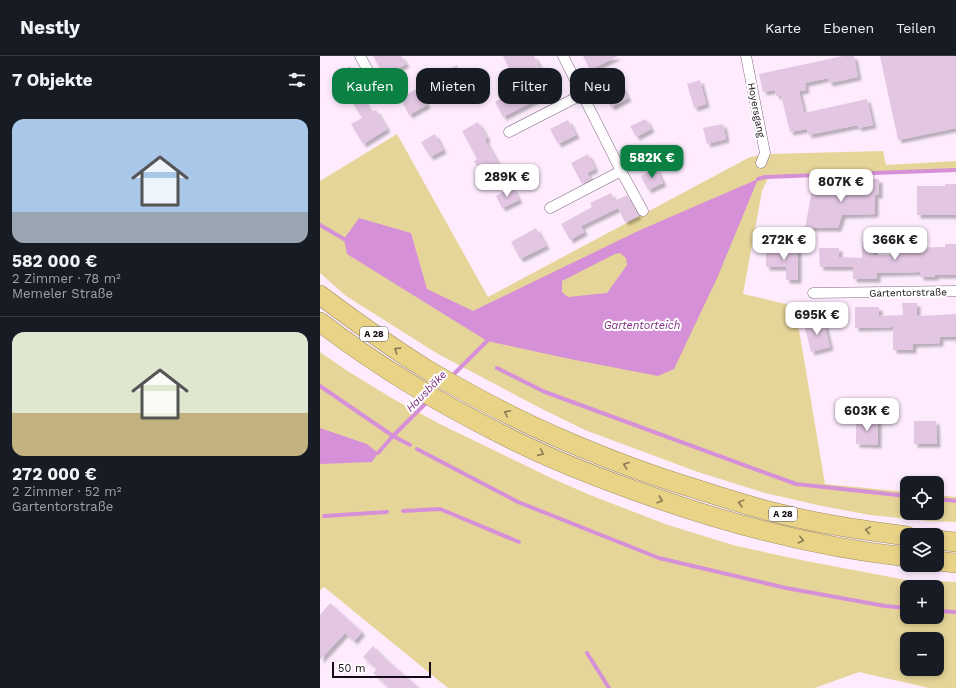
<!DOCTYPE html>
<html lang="de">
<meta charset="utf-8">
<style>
body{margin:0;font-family:"Work Sans",sans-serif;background:#242831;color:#f1f3f6;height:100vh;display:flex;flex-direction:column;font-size:15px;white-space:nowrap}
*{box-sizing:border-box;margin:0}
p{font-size:13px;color:#9ea1a6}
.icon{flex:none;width:22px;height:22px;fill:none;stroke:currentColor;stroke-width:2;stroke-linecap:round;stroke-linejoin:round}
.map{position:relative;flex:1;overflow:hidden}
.sheet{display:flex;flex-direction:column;background:#171b24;width:320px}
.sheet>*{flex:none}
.top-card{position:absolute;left:12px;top:12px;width:380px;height:36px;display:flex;gap:8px}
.fabs{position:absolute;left:580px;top:420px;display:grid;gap:8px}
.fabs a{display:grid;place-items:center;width:44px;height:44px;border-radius:8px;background:#171b24;box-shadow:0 2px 6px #0003;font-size:20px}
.scale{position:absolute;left:12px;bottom:10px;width:99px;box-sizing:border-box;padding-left:4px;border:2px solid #140a14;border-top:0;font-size:11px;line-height:14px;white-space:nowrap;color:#140a14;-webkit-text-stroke:3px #fff;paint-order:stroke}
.price{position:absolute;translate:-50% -34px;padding:0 9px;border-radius:8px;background:#fff;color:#222;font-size:13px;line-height:26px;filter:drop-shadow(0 1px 2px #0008)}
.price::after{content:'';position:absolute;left:50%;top:24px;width:12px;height:9px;margin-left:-6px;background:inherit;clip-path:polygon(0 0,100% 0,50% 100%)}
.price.active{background:#0b8043;color:#fff}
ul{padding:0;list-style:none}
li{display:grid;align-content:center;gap:8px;height:212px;padding:0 12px}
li+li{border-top:1px solid #363941}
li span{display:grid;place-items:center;height:124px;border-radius:12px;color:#555}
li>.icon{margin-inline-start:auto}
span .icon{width:72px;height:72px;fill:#fffc;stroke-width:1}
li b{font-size:17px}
h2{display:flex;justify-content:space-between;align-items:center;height:48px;padding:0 12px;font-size:17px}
.pill{padding:0 14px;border-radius:12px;background:#171b24;box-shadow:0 2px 6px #0003;font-size:14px;line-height:36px}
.pill.active{background:#0b8043;color:#fff}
header{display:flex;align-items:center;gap:24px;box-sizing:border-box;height:56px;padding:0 20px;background:#171b24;border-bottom:1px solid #363941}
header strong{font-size:19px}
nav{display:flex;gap:22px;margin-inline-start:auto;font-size:14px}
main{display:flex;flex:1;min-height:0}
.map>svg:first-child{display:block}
.green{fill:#e6d598;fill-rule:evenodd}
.water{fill:#d690d8;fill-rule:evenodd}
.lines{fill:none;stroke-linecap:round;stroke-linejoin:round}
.stream{stroke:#d690d8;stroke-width:4}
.building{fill:#e2c6e2;filter:url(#shadow)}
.street-casing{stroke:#836983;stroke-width:11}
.highway-casing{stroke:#9e8d5f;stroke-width:20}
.street{stroke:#fff;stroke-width:10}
.highway{stroke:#e9d387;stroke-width:19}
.oneway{stroke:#897953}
.labels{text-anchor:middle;stroke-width:4;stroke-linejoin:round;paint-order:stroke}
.shield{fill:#fff;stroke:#5a545a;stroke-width:1}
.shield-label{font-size:9px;font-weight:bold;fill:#140a14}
.street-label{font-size:10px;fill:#140a14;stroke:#fff}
.water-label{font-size:11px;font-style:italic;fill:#7c2a80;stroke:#fff}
</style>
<header>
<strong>Nestly</strong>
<nav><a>Karte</a><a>Ebenen</a><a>Teilen</a></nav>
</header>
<main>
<section class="sheet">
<h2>7 Objekte<svg class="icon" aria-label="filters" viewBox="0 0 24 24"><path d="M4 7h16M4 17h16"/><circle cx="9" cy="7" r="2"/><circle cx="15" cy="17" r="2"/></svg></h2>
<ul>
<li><span style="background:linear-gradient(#a9c7e8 75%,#9aa5b1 0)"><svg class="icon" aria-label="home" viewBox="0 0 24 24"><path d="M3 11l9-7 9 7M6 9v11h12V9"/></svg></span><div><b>582 000 €</b><p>2 Zimmer · 78 m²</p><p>Memeler Straße</p></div></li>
<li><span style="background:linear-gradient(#dfe7d0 65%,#c2b280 0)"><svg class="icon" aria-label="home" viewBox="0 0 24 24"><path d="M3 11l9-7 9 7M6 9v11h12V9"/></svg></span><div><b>272 000 €</b><p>2 Zimmer · 52 m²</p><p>Gartentorstraße</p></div></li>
</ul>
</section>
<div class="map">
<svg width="636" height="632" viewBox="0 0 636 632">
<defs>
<filter id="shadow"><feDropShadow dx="3.5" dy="3.5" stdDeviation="1" flood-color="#0004"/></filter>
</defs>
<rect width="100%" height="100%" fill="#feecfe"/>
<path class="green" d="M77 78 168 241 430 101 449 98 563 95 566 109 636 105V113L451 120 447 124 442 135 423 238 475 250 505 428 587 436V457H617V439L636 441V466L608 465 550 459 502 450 445 437 375 415 265 374 220 352 118 298 26 240 0 217V125Z
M0 296 26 314 75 344 122 369 229 421 270 439 348 469 413 489 476 503 586 524 636 526V632H609L539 616 495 632H128L4 531 0 534ZM587 531H617V561H587ZM587 583H617V613H587Z"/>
<path class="water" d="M438 123 398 220 354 313 338 320 250 303 167 285 27 198 24 183 39 162 91 177 107 233 153 255 318 175ZM300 197 306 202 307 209 287 237 248 241 242 236V225L295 198Z
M0 372 47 388 58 397 52 406 0 408Z"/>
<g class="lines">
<path class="stream" d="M438 123 445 121 636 114
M0 169 24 183
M177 312 225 336 476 428 587 440
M130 322 167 285
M0 330 73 380 90 389
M97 393 198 446 339 502 466 532 565 550 587 552
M58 397 73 380 109 344
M617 443 636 445
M83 455 120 453 199 486
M4 460 67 456
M617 555 636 556
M267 597 289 632"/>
</g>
<path class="building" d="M53 0H81L86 8 64 20Z
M183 0H214L233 35 183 61 175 46 199 33Z
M263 0H298L270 14Z
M523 0H534L538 21 509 27 508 22 485 27 486 34 479 35 484 57 547 43 553 69 538 72V69L488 79 487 73 470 76 461 39 456 40 455 34 443 36 439 18Z
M560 0H636V72L578 84Z
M137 9 148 29 131 39 119 18Z
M30 10 42 29 37 33 51 56 56 54 67 73 43 88 31 68 42 62 27 38 30 36 18 17Z
M380 24 386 48 374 52 367 28Z
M300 27 308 42 291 51 283 36Z
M98 32 107 49 89 59 80 42Z
M326 63 331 73 316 81 310 70Z
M248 64 256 79 238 88 230 73Z
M158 66 167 82 165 84 180 111 163 120 154 105 157 103 142 75Z
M403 68 406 83 387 88 383 72Z
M115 78 123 94 110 101 101 86Z
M268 98 275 113 267 117 271 123 262 128 251 107Z
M336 112 343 127 328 134 321 120Z
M559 123V139H555V158L522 159 518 172H485L493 129 534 128V124Z
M625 128H636V159H597V130H625Z
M192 131 199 144 182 152 176 140Z
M291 137 295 145 307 139 318 160 305 166 298 152 261 170 264 176 250 184 241 168 272 151 270 147Z
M216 172 226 190 200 203 191 186Z
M542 186H554V199H575V192L625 191V188H636V219H615V221H600V216L557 217V223H533V211H500L499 192H519V201L542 202Z
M446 192H478V224H466V211H446Z
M582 247H597V260L636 258V281H620V287L593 288V294H573V271L535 272V251H559V260L583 259Z
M503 263 510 291 491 296 484 268Z
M536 364H558V389L536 388Z
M594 365H616L617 388H594Z
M10 547 42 576 34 585 25 577 0 604V559Z
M53 590 66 603 99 632H69L53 617 57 613 43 601Z"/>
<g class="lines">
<defs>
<path id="street" d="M40 0 55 27
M243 0 301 115 323 155
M426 0 445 97 441 107
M189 76 263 38
M230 152 301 115
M493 237 636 235"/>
<path id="highway" d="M0 239C36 266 73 293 111 316 154 341 201 366 246 385 288 403 330 419 373 432 401 441 429 450 457 457 499 468 543 474 587 480
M0 266C57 310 119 347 183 379 226 401 271 419 316 435 404 467 494 491 587 501
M617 484 636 486
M617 505 636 507"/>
</defs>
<use href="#street" class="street-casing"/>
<use href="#highway" class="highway-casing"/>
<use href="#street" class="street"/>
<use href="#highway" class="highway"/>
</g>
<defs><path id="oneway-chevron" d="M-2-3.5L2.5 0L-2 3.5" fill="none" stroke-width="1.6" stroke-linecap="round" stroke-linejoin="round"/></defs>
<g class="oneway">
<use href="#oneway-chevron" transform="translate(77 294) rotate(-147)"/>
<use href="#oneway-chevron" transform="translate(187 357) rotate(-153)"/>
<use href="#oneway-chevron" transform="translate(221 397) rotate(24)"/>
<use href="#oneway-chevron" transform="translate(306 409) rotate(-160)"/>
<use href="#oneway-chevron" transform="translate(340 444) rotate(19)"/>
<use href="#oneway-chevron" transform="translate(421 447) rotate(-165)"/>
<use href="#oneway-chevron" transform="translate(548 474) rotate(-171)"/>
<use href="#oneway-chevron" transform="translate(481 484) rotate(13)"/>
</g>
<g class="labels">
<g class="shield">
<rect x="40" y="271" width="28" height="14" rx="3"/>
<rect x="449" y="451" width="28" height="14" rx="3"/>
</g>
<g class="shield-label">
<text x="54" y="281">A 28</text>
<text x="463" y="461">A 28</text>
</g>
<g class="street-label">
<text transform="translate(437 54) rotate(79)" y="4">Hoyersgang</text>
<text transform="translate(588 236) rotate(-1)" y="4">Gartentorstraße</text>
</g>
<g class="water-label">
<text x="322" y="273">Gartentorteich</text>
<text transform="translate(106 335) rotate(-46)" y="4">Hausbäke</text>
</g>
</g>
</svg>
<div class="fabs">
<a><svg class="icon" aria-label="locate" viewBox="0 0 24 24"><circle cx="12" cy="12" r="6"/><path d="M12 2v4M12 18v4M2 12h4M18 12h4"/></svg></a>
<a><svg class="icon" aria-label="layers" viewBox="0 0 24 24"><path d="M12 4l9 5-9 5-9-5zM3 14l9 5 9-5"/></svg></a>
<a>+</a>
<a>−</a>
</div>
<div class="scale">50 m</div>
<b class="price active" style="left:332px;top:123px">582K €</b>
<b class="price" style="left:187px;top:142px">289K €</b>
<b class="price" style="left:521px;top:147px">807K €</b>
<b class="price" style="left:464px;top:205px">272K €</b>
<b class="price" style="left:575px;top:205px">366K €</b>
<b class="price" style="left:497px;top:280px">695K €</b>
<b class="price" style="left:547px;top:376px">603K €</b>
<div class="top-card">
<a class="pill active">Kaufen</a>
<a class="pill">Mieten</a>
<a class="pill">Filter</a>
<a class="pill">Neu</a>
</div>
</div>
</main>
